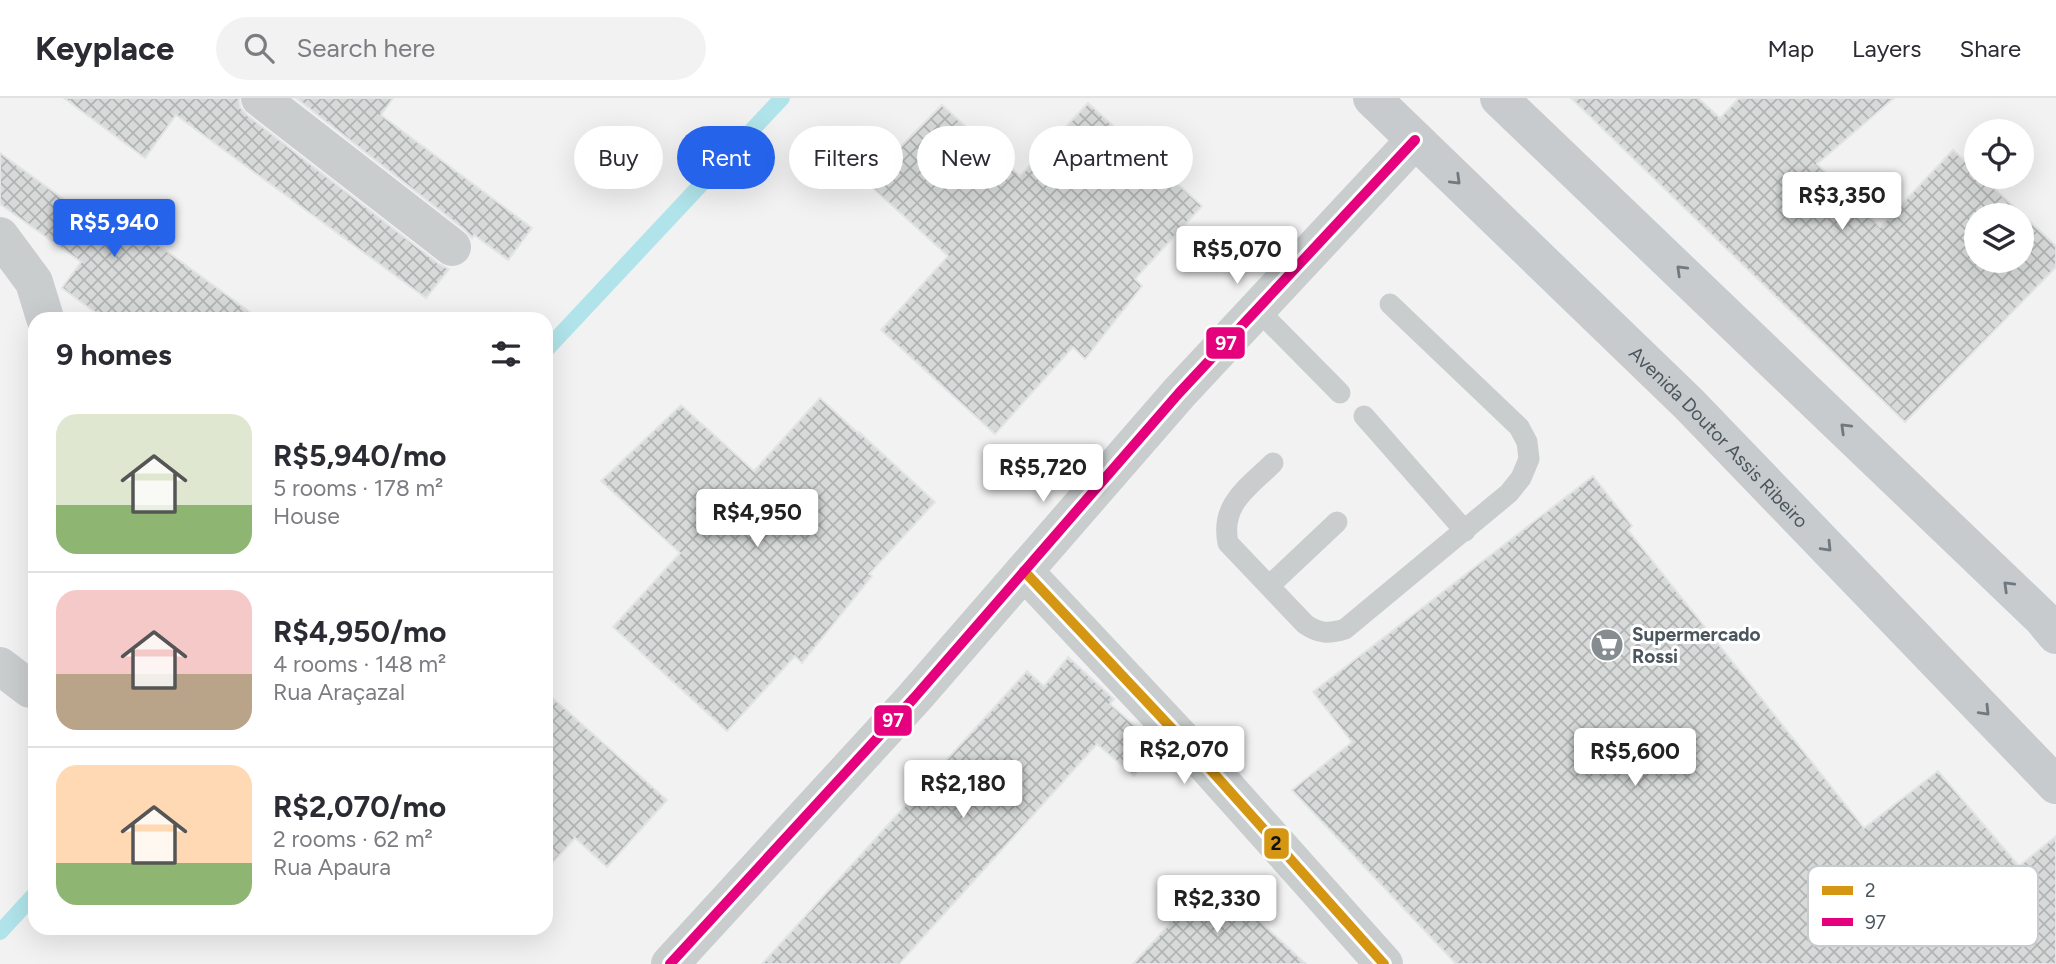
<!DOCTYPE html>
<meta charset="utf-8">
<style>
body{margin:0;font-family:Figtree,sans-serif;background:#f2f2f3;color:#2b2b33;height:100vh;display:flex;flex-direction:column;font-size:26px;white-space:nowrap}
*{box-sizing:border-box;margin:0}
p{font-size:23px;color:#7c7c81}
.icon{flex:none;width:38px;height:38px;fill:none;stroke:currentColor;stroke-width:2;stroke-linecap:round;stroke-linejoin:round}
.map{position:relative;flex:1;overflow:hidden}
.details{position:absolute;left:28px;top:214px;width:525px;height:623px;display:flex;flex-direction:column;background:#fff;border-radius:21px;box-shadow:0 7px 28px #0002}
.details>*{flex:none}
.guide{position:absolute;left:574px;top:28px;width:665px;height:63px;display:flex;gap:14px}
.tools{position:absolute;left:1964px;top:21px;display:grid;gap:14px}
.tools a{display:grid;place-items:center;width:70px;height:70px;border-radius:50%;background:#fff;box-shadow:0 7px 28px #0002;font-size:35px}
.price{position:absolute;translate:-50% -60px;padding:0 16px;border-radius:7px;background:#fff;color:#222;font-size:23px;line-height:46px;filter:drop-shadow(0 2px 4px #0008)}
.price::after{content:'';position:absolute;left:50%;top:42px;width:21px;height:16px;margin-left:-10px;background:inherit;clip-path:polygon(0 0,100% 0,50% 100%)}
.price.selected{background:#2563eb;color:#fff}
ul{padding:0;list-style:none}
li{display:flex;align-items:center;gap:21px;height:175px;padding:0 28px}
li+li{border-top:2px solid #e1e1e2}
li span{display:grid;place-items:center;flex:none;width:196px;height:140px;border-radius:21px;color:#555}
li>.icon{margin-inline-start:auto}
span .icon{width:84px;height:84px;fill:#fffc;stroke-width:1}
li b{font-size:30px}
h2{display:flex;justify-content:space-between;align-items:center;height:84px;padding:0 28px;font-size:30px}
.tag{padding:0 24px;border-radius:32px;background:#fff;box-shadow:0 7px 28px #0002;font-size:24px;line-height:63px}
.tag.selected{background:#2563eb;color:#fff}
header{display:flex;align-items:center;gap:42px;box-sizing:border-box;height:98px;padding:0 35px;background:#fff;border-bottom:2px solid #e1e1e2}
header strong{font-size:33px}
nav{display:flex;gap:38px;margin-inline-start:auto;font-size:24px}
.search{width:490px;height:63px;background:#f2f2f3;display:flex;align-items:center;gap:18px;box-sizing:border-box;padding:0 24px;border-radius:38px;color:#7c7c81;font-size:26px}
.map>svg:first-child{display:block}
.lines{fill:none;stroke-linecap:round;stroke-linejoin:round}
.stream{stroke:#b0e4ea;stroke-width:16}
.building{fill:url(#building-cross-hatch);stroke:#e3e4e5;stroke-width:2;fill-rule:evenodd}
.lane{stroke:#cacdce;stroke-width:21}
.street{stroke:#cacdce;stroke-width:38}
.primary{stroke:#c8cbcd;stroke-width:38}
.bus-1-casing{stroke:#fff;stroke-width:16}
.bus-2-casing{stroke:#fff;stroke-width:16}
.bus-1{stroke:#d49613;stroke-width:10}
.bus-2{stroke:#e5007d;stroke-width:10}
.oneway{stroke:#70797f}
.labels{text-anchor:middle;stroke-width:6;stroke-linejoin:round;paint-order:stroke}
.street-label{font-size:19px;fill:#4a565d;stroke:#fff}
.poi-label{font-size:19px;font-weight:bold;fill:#4a565d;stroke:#fff;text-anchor:start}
.key{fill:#fff;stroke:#c9ccce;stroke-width:2}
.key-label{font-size:19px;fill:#4a565d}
.line-badge{stroke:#fff;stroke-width:2.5}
.badge-label{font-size:19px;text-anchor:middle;font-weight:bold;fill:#fff}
.pale-badge-label{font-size:19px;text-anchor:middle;font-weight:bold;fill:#111}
</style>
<header>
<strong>Keyplace</strong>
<div class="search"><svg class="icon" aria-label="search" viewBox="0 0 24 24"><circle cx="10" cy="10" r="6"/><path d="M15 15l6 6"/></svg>Search here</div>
<nav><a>Map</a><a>Layers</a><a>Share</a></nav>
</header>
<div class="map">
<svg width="2056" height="866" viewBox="0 0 2056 866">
<defs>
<pattern id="building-cross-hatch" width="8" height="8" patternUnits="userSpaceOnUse" patternTransform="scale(1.75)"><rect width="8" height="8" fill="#d8dada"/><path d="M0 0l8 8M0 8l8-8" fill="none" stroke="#b1b4b4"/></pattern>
</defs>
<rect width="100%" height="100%" fill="#f2f2f2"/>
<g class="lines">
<path class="stream" d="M546 252 782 0
M0 834 35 796"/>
</g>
<path class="building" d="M64 0H239L240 9 247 17 439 166 449 171 426 200 176 17 145 60Z
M296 0H393L381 17 532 130 508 162 474 137 472 140 465 132Z
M1571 0H1698L1720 20 1739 0H1894L1817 66 1880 129 1953 52 1976 73V79H1982L2056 148V169L1905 324ZM1976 117H2021V163H1976Z
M1088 5 1202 108 1135 181 1142 188 1085 261 1073 249 995 336 881 232 948 158 866 84 942 7 1020 78Z
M0 55 105 131 116 116 258 220H103L62 190 81 164 0 106Z
M820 300 858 335 859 334 935 404 869 476 872 478 802 565 795 558 727 633 613 529 680 455 601 383 681 307 754 373Z
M1593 378 1632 428 1628 432 1864 730 1938 673 2019 768 2056 738V866H1456L1292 692 1352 644 1313 594Z
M1068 559 1114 601 1110 606 1158 648 1134 678 1097 646 899 866H762L1027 573 1044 588Z
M546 594 667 702 607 769 575 740 546 772Z
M1212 779 1306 866H1133Z"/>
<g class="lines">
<path class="lane" d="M1256 210 1340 295
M1364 318 1465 433
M1273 365C1248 390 1220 406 1228 445L1305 526C1319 536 1329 536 1345 531L1509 395 1521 380 1529 361 1527 344 1519 329 1390 206
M1269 488 1337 424"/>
<path class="street" d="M260 0 452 149
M0 138 34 184 45 220
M1024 473 1209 670 1384 866
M0 568 30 591
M670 866 914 600 1179 295 1415 42"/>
<g class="primary">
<path id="s1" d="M1372 0 1689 306 2056 687"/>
<path d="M1499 0 2042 520 2056 537"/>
</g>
<defs>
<path id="bus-1" d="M1024 473 1209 670 1384 866"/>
<path id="bus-2" d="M670 866 914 600 1179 295 1415 42"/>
</defs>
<use href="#bus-1" class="bus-1-casing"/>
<use href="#bus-2" class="bus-2-casing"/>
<use href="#bus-1" class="bus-1"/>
<use href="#bus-2" class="bus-2"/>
</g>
<defs><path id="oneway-chevron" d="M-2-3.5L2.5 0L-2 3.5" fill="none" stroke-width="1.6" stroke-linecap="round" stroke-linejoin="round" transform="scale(1.75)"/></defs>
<g class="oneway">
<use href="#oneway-chevron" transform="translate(1456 82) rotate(44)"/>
<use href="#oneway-chevron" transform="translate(1681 172) rotate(-136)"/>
<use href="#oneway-chevron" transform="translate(1845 330) rotate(-136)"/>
<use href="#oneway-chevron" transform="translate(1827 449) rotate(46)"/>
<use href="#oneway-chevron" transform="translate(2008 488) rotate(-136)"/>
<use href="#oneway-chevron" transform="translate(1985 613) rotate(46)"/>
</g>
<defs>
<symbol id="supermarket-disc" viewBox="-11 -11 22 22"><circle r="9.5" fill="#858d91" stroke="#fff"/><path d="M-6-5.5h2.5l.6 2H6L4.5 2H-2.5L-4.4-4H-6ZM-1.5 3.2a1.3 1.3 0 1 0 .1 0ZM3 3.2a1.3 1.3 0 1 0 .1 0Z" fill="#fff"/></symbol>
</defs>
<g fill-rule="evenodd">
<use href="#supermarket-disc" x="1588" y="528" width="38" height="38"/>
</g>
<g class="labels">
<g class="street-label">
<text dy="7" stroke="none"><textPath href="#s1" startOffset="485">Avenida Doutor Assis Ribeiro</textPath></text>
</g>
<g class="poi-label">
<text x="1632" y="543">Supermercado<tspan x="1632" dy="22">Rossi</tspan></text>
</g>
</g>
<rect x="1808" y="768" width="230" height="80" rx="10" class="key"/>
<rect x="1822" y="788" width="31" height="9" fill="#d49613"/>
<rect x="1822" y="820" width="31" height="8" fill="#e5007d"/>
<g class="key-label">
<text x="1865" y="799">2</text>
<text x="1865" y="831">97</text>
</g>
<g class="line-badge">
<rect x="1205" y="228" width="41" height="34" rx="7" fill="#e5007d"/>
<rect x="873" y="606" width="40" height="33" rx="7" fill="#e5007d"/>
<rect x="1263" y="729" width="27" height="33" rx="7" fill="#d49613"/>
</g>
<g class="badge-label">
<text x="1226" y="252">97</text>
<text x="893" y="629">97</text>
</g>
<g class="pale-badge-label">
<text x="1276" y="752">2</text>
</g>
</svg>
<div class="tools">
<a><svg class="icon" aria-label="locate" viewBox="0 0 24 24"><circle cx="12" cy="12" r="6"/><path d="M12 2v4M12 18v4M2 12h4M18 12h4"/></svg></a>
<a><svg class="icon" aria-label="layers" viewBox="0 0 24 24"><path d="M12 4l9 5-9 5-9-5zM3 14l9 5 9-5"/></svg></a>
</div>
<b class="price" style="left:1842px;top:134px">R$3,350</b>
<b class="price selected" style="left:114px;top:161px">R$5,940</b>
<b class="price" style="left:1237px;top:188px">R$5,070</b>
<b class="price" style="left:1043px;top:406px">R$5,720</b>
<b class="price" style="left:757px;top:451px">R$4,950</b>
<b class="price" style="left:1184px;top:688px">R$2,070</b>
<b class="price" style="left:1635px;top:690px">R$5,600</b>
<b class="price" style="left:963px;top:722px">R$2,180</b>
<b class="price" style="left:1217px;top:837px">R$2,330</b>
<div class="guide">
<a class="tag">Buy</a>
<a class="tag selected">Rent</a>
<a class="tag">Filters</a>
<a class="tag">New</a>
<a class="tag">Apartment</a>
</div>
<section class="details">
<h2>9 homes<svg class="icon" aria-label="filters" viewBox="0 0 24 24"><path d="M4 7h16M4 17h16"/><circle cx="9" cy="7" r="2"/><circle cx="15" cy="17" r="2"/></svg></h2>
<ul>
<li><span style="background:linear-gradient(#dfe7d0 65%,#8fb573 0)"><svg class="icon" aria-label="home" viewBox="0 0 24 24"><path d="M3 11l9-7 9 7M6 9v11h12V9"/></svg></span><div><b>R$5,940/mo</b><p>5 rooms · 178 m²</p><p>House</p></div></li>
<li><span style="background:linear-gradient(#f6c9c9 60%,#b9a48a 0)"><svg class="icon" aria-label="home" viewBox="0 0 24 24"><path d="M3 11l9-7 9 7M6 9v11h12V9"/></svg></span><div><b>R$4,950/mo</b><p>4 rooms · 148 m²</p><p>Rua Araçazal</p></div></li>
<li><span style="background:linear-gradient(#ffd9b3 70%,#8fb573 0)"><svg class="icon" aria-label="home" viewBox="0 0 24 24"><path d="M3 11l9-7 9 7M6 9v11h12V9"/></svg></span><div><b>R$2,070/mo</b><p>2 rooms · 62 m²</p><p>Rua Apaura</p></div></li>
</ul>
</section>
</div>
